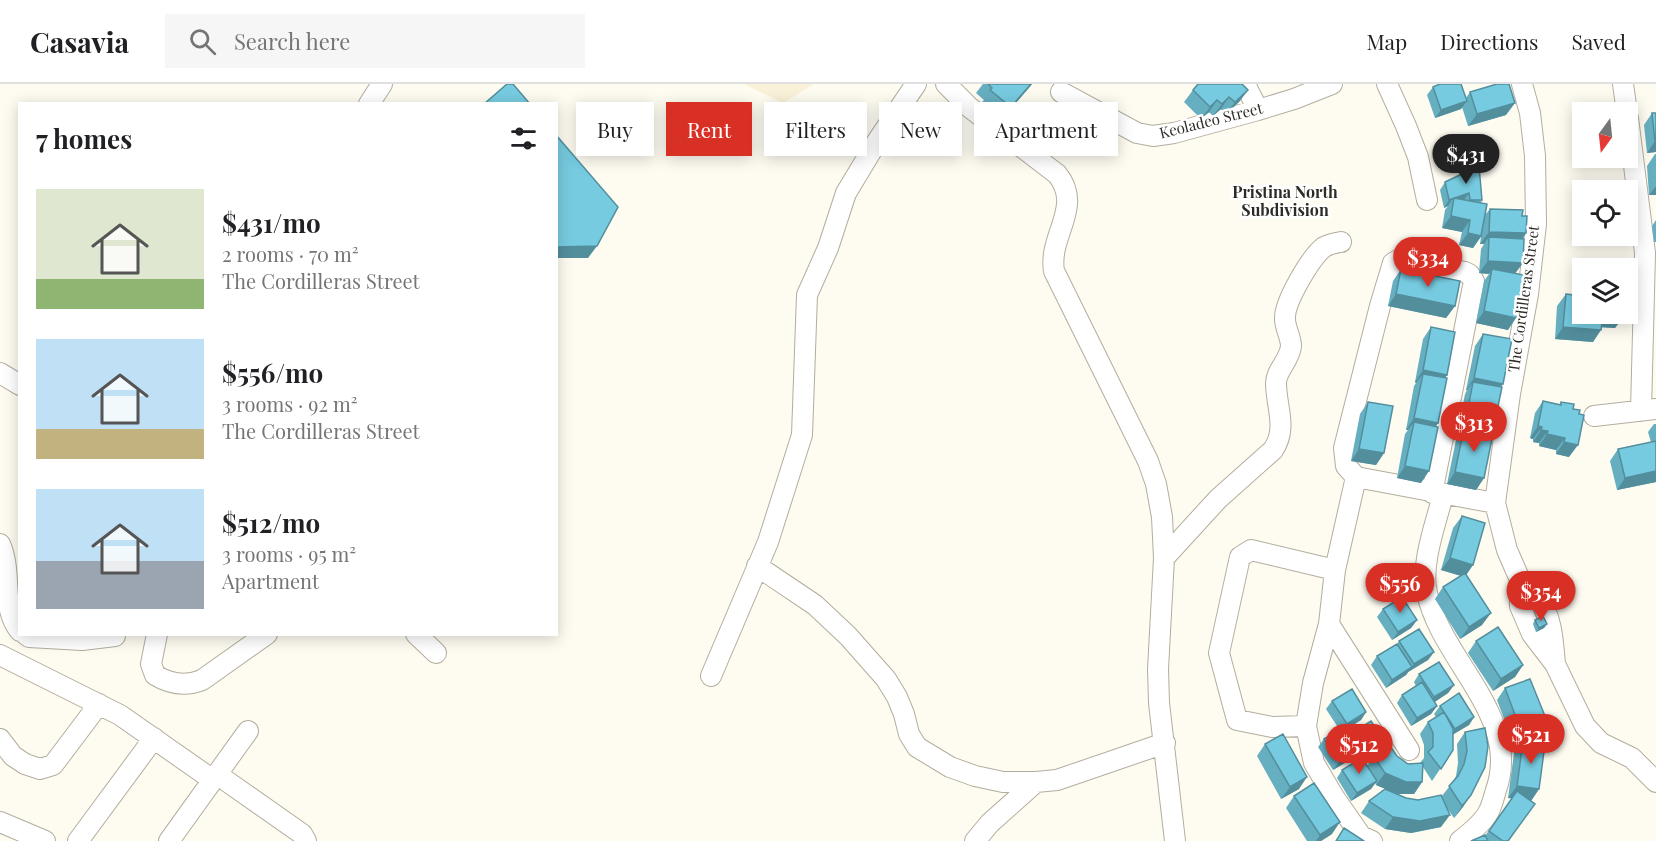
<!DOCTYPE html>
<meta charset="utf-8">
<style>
body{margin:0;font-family:"Playfair Display",serif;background:#f6f6f6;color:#202124;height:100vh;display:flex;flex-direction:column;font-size:22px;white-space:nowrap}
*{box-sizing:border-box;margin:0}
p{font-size:20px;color:#757577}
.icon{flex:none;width:33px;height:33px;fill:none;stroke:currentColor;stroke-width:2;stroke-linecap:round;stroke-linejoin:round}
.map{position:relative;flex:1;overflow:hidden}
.drawer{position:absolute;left:18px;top:18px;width:540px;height:534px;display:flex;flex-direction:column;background:#fff;border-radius:0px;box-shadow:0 3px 15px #0003}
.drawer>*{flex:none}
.banner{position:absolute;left:576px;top:18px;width:570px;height:54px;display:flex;gap:12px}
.needle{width:39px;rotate:195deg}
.fabs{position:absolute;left:1572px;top:18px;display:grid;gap:12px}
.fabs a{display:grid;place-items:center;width:66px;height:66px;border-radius:0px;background:#fff;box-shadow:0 3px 15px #0003;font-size:30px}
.price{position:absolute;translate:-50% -51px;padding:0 14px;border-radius:21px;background:#d93025;color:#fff;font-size:20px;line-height:39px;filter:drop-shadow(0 2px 3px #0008)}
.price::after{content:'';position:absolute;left:50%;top:36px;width:18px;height:14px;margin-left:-9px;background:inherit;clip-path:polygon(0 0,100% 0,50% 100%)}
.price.current{background:#222;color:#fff}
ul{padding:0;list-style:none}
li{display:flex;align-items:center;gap:18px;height:150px;padding:0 18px}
li span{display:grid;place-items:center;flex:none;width:168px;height:120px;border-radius:0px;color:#555}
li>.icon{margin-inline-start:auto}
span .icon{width:72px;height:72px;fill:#fffc;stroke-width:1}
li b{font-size:26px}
h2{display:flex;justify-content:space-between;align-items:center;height:72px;padding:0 18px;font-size:26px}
.tag{padding:0 21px;border-radius:0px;background:#fff;box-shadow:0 3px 15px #0003;font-size:21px;line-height:54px}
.tag.current{background:#d93025;color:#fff}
header{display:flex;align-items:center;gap:36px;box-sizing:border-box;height:84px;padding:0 30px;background:#fff;border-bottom:2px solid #e0e0e0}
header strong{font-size:28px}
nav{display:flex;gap:33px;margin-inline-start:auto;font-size:21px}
.search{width:420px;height:54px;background:#f6f6f6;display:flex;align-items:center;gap:15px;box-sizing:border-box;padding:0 21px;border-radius:0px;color:#757577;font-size:22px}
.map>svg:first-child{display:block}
.built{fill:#faf1d9}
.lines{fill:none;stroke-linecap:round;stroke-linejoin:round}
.minor-casing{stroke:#b3ad9e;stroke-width:22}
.minor{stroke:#fff;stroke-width:20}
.wall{fill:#66afc1}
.shaded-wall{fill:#538e9d}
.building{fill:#77cbe0;stroke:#538e9d;stroke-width:1.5}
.labels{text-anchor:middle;stroke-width:5;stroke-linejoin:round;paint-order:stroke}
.street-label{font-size:15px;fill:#2d2b25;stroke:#fff}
.neighbourhood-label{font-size:16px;font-weight:bold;fill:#2d2b25;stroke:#fff}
</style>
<header>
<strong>Casavia</strong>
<div class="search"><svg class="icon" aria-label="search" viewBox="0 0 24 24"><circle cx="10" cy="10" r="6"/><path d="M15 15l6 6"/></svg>Search here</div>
<nav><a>Map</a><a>Directions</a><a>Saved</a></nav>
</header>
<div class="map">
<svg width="1656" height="757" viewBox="0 0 1656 757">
<rect width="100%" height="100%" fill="#fefbf1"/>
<path class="built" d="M744 0H814L783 19Z"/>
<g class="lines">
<defs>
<path id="minor" d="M946 0 969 23 1057 90C1084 123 1048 151 1054 187L1148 377 1156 400 1162 433 1164 474 1158 585 1159 619 1175 757
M1245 0 1258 26
M1387 0 1406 42 1418 73 1427 116
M1623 0 1627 28
M1061 8 1137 49 1153 52 1174 49 1258 26 1294 15 1332 0
M369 20 382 0
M1628 34 1645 169 1641 327
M0 289 20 301
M1594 332 1656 325
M1356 393 1335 486 1329 540 1313 599 1306 642 1314 679 1334 713 1361 752 1372 757
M1432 409 1474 197 1469 190 1465 188 1400 175 1393 179 1380 222 1344 364 1346 382 1356 393 1495 419
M1443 411C1436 439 1420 481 1427 509 1441 576 1522 633 1496 706 1494 713 1492 721 1489 727 1484 738 1469 750 1460 757
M0 460C13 489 0 523 20 547
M1164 474 1218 415 1273 366C1288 344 1276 323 1276 299 1276 286 1290 276 1291 262 1291 253 1285 244 1285 235 1284 218 1311 173 1324 163 1329 160 1335 159 1341 158
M757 482 815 521 848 552 886 595 897 613 904 630 909 650 917 663 950 683 975 692 1003 698H1036L1057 696 1165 659
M1521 498 1507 466 1495 419 1510 310 1528 210 1536 140 1535 72 1530 29 1522 0
M1329 540 1409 666
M25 550 29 553 82 556 115 552
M157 550 151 580 155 591C170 600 185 603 202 596L267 550
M416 550 436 569
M0 571 120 631 213 696
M1555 580C1553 557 1552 534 1539 514 1535 508 1527 503 1521 498L1520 522 1532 550 1555 580 1585 642 1601 659 1632 674 1656 698
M711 592 768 458 802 351 807 211 828 164 846 109 878 56 916 0
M1306 642 1272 643 1237 636 1219 569 1240 473 1251 466 1335 486
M0 655 13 672 25 680 40 685 53 681 99 620
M218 691 302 750 306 757
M0 738 45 757
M78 757 154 654
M169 757 248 647
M975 757 990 739 1036 698"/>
</defs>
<use href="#minor" class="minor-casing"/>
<use href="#minor" class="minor"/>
</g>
<path class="wall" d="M983 0H1032L1002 35 982 18 984 16 976 9Z
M1433 3 1466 14 1470 8 1506 31 1468 42 1462 23 1461 25 1435 34 1427 11Z
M1193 6H1248L1239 18 1226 30 1221 25 1213 32 1209 28 1201 35 1184 18Z
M1652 29H1656V68L1647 69 1644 41Z
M1655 70H1656V111H1649L1647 82Z
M1445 98 1482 116 1481 119 1485 131 1490 125 1522 132 1526 149 1523 155 1515 190 1508 246 1476 239 1484 197 1489 190 1479 189 1481 165 1484 160H1480L1481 153 1473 164 1459 161 1462 148 1442 144 1445 126 1448 122 1444 124 1440 106Z
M1656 136V158H1654L1652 142Z
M1401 185 1455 222 1446 234 1388 222 1393 197Z
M1566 210 1621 236 1615 244 1602 243 1593 258 1555 255 1557 222Z
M1431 243 1447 291 1445 294 1438 339 1436 342 1421 399 1397 394 1405 350 1408 346H1406L1414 302 1416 299 1415 298 1423 255Z
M1483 250 1501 303 1493 346 1491 350 1484 394 1476 406 1447 400 1456 356 1458 352H1457L1465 310 1467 306H1466L1475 262Z
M1543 317 1559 321 1561 318 1569 373 1556 370V366L1539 362V359L1533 358V355L1530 354 1535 329Z
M1368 318 1384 369 1376 381 1351 377 1360 330Z
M1654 340H1656V398L1617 406 1610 377 1618 365 1651 358 1648 348Z
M1462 432 1466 491 1482 541 1460 555 1435 515 1443 503 1461 492 1441 486 1453 444Z
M1383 525 1417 536 1411 544 1392 556 1377 533Z
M1535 536 1547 540 1544 544 1536 548 1533 540Z
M1399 557 1434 568 1428 576 1408 588 1406 591 1386 604 1371 581 1377 572 1397 560Z
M1476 557 1523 581 1515 593 1493 607 1468 569Z
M1419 590 1454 601 1448 609 1434 618 1437 622 1431 630 1411 642 1397 619 1402 611 1416 602 1414 598Z
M1505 604 1547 637 1539 649 1513 659 1497 616Z
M1332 617 1366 628 1361 636 1346 646 1350 652 1352 649 1386 660 1380 668 1365 678 1367 682 1374 673 1397 672 1408 680 1420 679 1424 674V661L1420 650 1428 638 1436 633 1434 630 1440 622 1474 633 1469 641 1453 650V666L1432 697 1423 683 1422 698 1414 710H1398L1376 701 1375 699 1371 705 1351 717 1337 694 1342 686 1358 676 1355 671 1353 674 1333 686 1318 663 1324 655 1339 645 1326 625Z
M1485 644 1463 723 1454 734 1445 721 1441 743 1411 749 1385 745 1361 729 1369 717 1406 714 1418 716 1441 713 1453 698 1456 692 1458 679 1457 660 1465 648Z
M1523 657 1539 705 1531 717H1530L1509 757H1471L1485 752 1512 714H1508L1514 669Z
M1265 660 1299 705 1281 715 1257 672Z
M1294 712 1332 750 1321 757H1307L1286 724Z"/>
<path class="shaded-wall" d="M1031 0H1032L1027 6 1002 35 1011 23Z
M1248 6 1239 18 1226 30 1235 18Z
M1229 13 1221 25 1213 32 1222 20Z
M1217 16 1209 28 1201 35 1210 23Z
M1467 17 1461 25 1435 34 1441 26Z
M1515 19 1506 31 1468 42 1477 30Z
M1655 57H1656V68L1647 69Z
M1656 102V111H1649Z
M1469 109 1463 117 1454 114Z
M1453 114 1448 122 1444 124 1449 116Z
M1451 132 1470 136 1462 148 1442 144Z
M1489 148 1526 149 1518 161 1489 153 1484 160H1480Z
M1468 149 1481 152 1473 164 1459 161Z
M597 162 588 174H556V163Z
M1488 177 1523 179 1514 191 1492 185 1489 190 1479 189Z
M1396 210 1455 222 1446 234 1388 222Z
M1484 227 1516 234 1508 246 1476 239Z
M1602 235 1621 236 1615 244 1596 243Z
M1563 243 1601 246 1593 258 1555 255Z
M1423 286 1447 291 1439 303 1423 290 1416 299 1415 298Z
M1474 294 1503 300 1494 312 1473 298 1467 306H1466Z
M1414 334 1438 339 1430 351 1414 338 1408 346H1406Z
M1465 340 1493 346 1485 358 1464 344 1458 352H1457Z
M1538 342 1542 343 1533 355 1530 354Z
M1541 346 1548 347 1539 359 1533 358Z
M1547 350 1565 354 1556 366 1539 362Z
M1564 358 1578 361 1569 373 1556 370Z
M1359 365 1384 369 1376 381 1351 377Z
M1405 382 1429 387 1421 399 1397 394Z
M1656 387V398L1617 406 1625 394Z
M1455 388 1484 394 1476 406 1447 400Z
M1450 474 1473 481 1465 493 1441 486Z
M1491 529 1482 541 1460 555 1469 543Z
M1417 536 1411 544 1392 556 1398 548Z
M1547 540 1544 544 1536 548 1539 544Z
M1434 568 1428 576 1408 588 1414 580Z
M1523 581 1515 593 1493 607 1501 595Z
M1412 583 1406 591 1386 604 1392 596Z
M1454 601 1448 609 1429 622 1434 613Z
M1437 622 1431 630 1411 642 1417 634Z
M1366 628 1361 636 1341 648 1347 640Z
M1474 633 1469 641 1449 653 1455 645Z
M1547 637 1539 649 1513 659 1521 647Z
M1386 660 1380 668 1361 681 1367 673Z
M1359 666 1353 674 1333 686 1339 678Z
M1385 689 1422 698 1414 710H1398L1376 701Z
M1307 693 1299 705 1281 715 1290 703Z
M1377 697 1371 705 1351 717 1357 709Z
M1517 702 1539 705 1531 717 1508 714Z
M1471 711 1463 723 1454 734 1462 722Z
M1450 731 1441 743 1411 749 1385 745 1393 733Z
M1340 738 1332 750 1321 757H1316L1320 751Z"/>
<path class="building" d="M507 0H513L530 20H484Z
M988 0H1031L1011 23 990 6 992 4Z
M1198 0H1242L1248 6 1235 18 1229 13 1222 20 1217 16 1210 23 1193 6Z
M1440 0H1461L1467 17 1441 26 1433 3Z
M1497 0H1509L1515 19 1477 30 1470 8Z
M1652 29H1656V57H1655Z
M556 51 618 123 597 162 556 163Z
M1479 82 1482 116H1470L1469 109 1449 116 1445 98Z
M1454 114 1487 120 1481 152 1468 149 1470 136 1451 132Z
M1490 125 1523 126 1522 132H1527L1526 149 1489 148Z
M1489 153 1524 155 1523 179 1488 177Z
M1401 185 1460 197 1455 222 1396 210Z
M1492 185 1524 191 1516 234 1484 227Z
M1566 210 1582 212V230H1603L1601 246 1563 243Z
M1603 230H1621V236L1602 235Z
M1431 243 1455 248 1447 291 1423 286Z
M1483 250 1512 255 1503 300 1474 294Z
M1423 290 1447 294 1438 339 1414 334Z
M1473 298 1502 303 1493 346 1465 340Z
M1543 317 1561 321V318L1574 320 1573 325 1580 326 1579 330 1584 331 1578 361 1564 358 1565 354 1547 350 1548 347 1541 346 1542 343 1538 342Z
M1368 318 1393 322 1384 369 1359 365Z
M1414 338 1438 343 1429 387 1405 382Z
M1464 344 1493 350 1484 394 1455 388Z
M1656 357V387L1625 394 1618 365Z
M1462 432 1485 439 1473 481 1450 474Z
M1465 489 1491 529 1469 543 1443 503Z
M1402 513 1417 536 1398 548 1383 525Z
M1543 532 1547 540 1539 544 1535 536Z
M1498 543 1523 581 1501 595 1476 557Z
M1419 545 1434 568 1414 580 1399 557Z
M1397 560 1412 583 1392 596 1377 572Z
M1439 578 1454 601 1434 613 1419 590Z
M1530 595 1547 637 1521 647 1505 604Z
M1422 598 1437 622 1417 634 1402 611Z
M1352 605 1366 628 1347 640 1332 617Z
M1459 609 1474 633 1455 645 1440 622Z
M1444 628 1453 645V666L1441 685 1428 668 1433 663V649L1428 638Z
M1371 637 1386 660 1367 673 1352 649Z
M1344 643 1359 666 1339 678 1324 655Z
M1485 644 1488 662 1485 683 1471 711 1462 722 1449 702 1458 692 1464 680 1467 667 1465 648Z
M1283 650 1307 693 1290 703 1265 660Z
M1523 657 1545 660 1539 705 1517 702Z
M1390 662 1397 672 1408 680 1423 679 1422 698H1406L1385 689 1374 673Z
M1362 674 1377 697 1357 709 1342 686Z
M1314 699 1340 738 1320 751 1294 712Z
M1385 705 1406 714 1418 716 1441 711 1450 731 1420 737 1393 733 1369 717Z
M1517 707 1535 720 1508 757H1503L1489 747Z
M1344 744 1364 757H1336Z
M1485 751 1488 757H1471Z"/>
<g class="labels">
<g class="street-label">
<text transform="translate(1211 37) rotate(-14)" y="5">Keoladeo Street</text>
<text transform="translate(1524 215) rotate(-82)" y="5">The Cordilleras Street</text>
</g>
<g class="neighbourhood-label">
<text x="1285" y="114">Pristina North<tspan x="1285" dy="18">Subdivision</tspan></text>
</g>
</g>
</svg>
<div class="fabs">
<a><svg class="needle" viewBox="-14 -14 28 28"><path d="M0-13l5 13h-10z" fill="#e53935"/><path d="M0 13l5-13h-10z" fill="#757577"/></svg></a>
<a><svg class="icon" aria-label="locate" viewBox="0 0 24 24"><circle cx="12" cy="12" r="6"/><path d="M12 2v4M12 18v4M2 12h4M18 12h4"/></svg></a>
<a><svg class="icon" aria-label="layers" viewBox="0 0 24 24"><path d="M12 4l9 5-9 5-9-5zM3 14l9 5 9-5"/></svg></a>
</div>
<b class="price current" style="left:1466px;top:101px">$431</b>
<b class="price" style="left:1428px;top:204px">$334</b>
<b class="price" style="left:1474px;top:369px">$313</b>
<b class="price" style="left:1400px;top:530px">$556</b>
<b class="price" style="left:1541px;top:538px">$354</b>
<b class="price" style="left:1531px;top:681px">$521</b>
<b class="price" style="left:1359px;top:691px">$512</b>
<div class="banner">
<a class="tag">Buy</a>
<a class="tag current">Rent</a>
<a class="tag">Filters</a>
<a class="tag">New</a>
<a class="tag">Apartment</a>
</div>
<section class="drawer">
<h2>7 homes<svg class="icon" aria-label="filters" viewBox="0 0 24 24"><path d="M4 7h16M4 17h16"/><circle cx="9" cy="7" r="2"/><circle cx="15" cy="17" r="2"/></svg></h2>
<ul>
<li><span style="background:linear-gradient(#dfe7d0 75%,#8fb573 0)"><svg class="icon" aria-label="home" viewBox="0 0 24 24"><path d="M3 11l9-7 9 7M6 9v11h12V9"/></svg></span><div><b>$431/mo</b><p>2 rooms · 70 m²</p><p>The Cordilleras Street</p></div></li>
<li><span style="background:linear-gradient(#bfe0f5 75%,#c2b280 0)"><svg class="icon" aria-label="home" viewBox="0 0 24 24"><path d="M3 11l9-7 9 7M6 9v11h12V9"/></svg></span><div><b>$556/mo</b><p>3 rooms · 92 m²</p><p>The Cordilleras Street</p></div></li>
<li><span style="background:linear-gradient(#bfe0f5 60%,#9aa5b1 0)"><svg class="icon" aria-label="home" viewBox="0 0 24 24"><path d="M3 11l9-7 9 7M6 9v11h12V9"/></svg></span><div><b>$512/mo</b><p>3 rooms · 95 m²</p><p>Apartment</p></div></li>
</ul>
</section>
</div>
